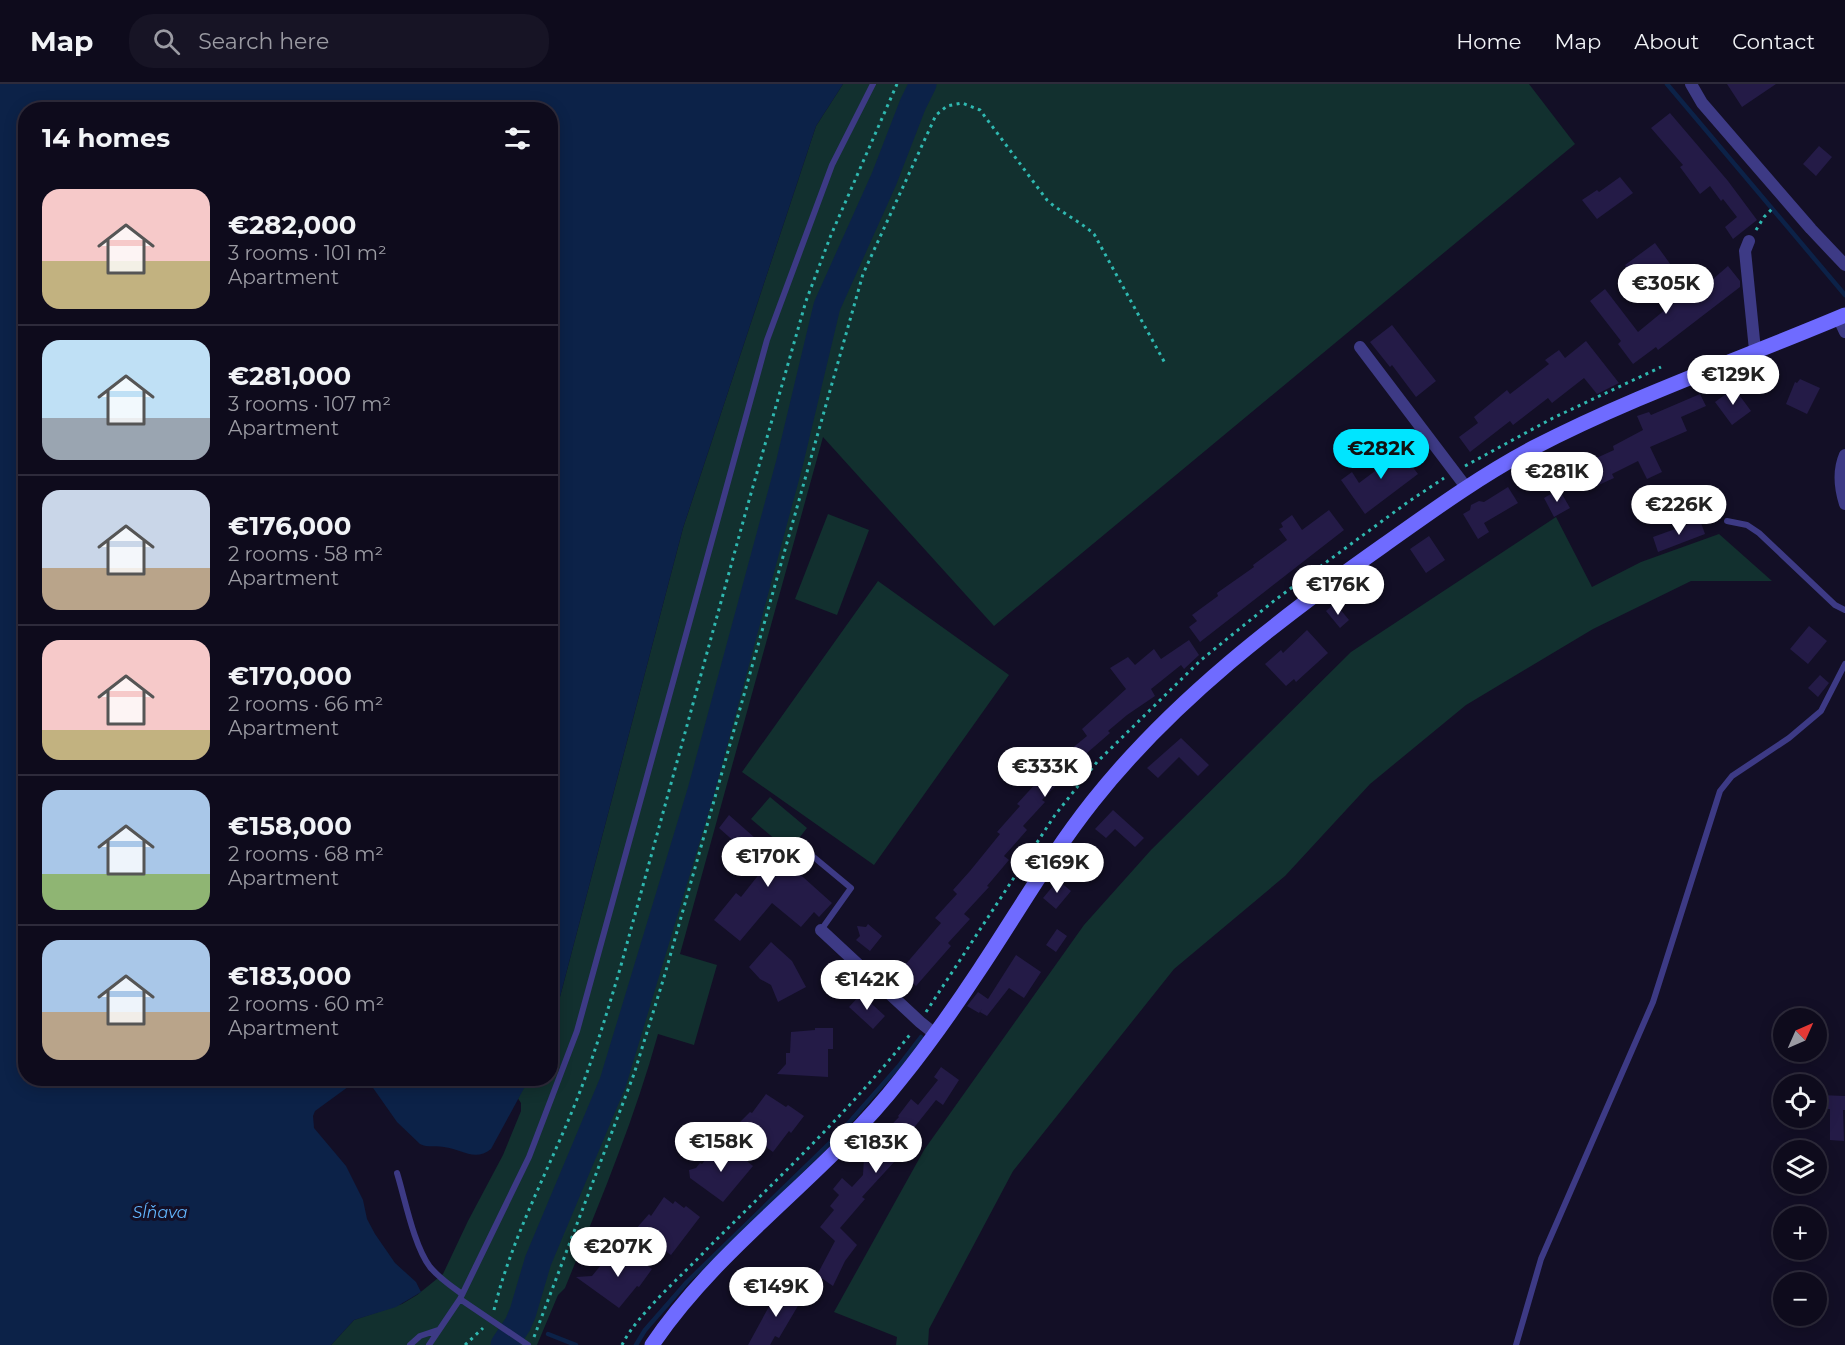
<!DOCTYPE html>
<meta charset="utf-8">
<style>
body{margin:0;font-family:Montserrat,sans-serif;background:#171425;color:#f1f3f6;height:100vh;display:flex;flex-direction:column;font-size:22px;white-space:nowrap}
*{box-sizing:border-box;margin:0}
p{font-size:20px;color:#9b9ba3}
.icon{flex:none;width:33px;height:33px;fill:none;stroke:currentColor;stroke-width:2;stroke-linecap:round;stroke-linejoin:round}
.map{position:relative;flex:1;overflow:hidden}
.panel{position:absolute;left:18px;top:18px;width:540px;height:984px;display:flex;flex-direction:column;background:#0e0b1c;border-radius:24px;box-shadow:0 3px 15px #0003,0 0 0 2px #2e2b3b}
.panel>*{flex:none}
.needle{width:39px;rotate:45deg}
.tools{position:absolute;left:1773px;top:924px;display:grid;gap:12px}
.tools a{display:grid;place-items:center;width:54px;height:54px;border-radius:50%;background:#0e0b1c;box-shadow:0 3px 15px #0003,0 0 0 2px #2e2b3b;font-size:30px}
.price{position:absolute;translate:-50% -51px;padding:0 14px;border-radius:21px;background:#fff;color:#222;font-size:20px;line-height:39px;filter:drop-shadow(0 2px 3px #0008)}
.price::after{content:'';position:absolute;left:50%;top:36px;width:18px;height:14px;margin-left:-9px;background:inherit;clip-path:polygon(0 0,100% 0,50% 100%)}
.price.current{background:#00e5ff;color:#111}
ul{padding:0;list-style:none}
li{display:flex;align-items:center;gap:18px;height:150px;padding:0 24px}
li+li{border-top:2px solid #2e2b3b}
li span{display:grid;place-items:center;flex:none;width:168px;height:120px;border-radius:18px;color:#555}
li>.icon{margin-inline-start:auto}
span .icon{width:72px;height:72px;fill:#fffc;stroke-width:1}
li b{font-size:26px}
h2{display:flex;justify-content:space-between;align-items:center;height:72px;padding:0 24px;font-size:26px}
header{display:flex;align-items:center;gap:36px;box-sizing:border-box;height:84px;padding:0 30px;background:#0e0b1c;border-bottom:2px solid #2e2b3b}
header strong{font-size:28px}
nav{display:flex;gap:33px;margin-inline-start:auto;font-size:21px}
.search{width:420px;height:54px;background:#171425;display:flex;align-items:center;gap:15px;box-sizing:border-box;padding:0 21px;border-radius:24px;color:#9b9ba3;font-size:22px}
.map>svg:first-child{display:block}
.green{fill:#12302f}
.water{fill:#0c2248}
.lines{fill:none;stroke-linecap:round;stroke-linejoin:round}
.stream{stroke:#0c2248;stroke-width:4.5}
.river{stroke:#0c2248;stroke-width:27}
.building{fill:#241b47}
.path{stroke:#2fb8b0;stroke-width:3;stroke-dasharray:3 4.5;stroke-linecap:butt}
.lane{stroke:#3d3a85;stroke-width:6}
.street{stroke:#3d3a85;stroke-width:12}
.secondary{stroke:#6f6bff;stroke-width:15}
.labels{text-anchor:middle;stroke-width:6;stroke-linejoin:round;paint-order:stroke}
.water-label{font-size:16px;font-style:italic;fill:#62b6ff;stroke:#130f26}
</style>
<header>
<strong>Map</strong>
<div class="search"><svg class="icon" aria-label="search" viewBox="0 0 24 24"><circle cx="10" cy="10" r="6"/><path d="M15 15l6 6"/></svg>Search here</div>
<nav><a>Home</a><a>Map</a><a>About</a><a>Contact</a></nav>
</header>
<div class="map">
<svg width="1845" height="1261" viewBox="0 0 1845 1261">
<rect width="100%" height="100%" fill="#130f26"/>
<path class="green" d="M843 0H1529L1575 60 994 542 823 353 680 870 717 881 694 961 658 950C634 1037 599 1120 565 1204L558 1211 537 1261H331L354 1236 402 1220 417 1211 443 1190 468 1137 503 1071 521 1027V1019L517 1013 529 995 550 994 551 947 683 444 816 42Z
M828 430 869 446 837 531 795 515Z
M1556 433 1592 503 1641 478 1719 450 1772 497H1691L1593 545 1466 621 1370 700 1285 792 1174 885 1013 1087 929 1245 928 1261H896L897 1253 834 1228 924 1066 1084 841 1151 766 1351 568Z
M878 497 1009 591 874 781 742 688Z
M770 713 807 744 789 767 751 735Z"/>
<path class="water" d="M0 0H843L816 42 683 444 551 947 550 26H26V994L529 995 491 1065C475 1078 461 1065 444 1063 436 1061 428 1064 420 1060L397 1038 371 1001 358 997 352 1000 315 1027 313 1032 314 1044 346 1082 363 1116 367 1135 375 1150 395 1179 416 1198 421 1208 396 1223 354 1236 331 1261H0Z"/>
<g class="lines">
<path class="stream" d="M1667 0 1845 211
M520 1236 527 1240
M548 1250 576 1261
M636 1261 645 1246 687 1198 839 1050 898 983 921 953"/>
<path class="river" d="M504 1261 518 1240 523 1228 538 1177 613 998 701 707 789 381 827 222 884 95 913 20 923 0"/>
</g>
<path class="building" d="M1727 0H1776L1742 23Z
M1670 29 1728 97 1757 136 1733 155 1725 143 1737 133 1723 115 1721 117 1710 102 1700 110 1680 83 1683 81 1651 44Z
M1819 62 1832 73 1816 92 1803 80Z
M1620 93 1633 109 1597 135 1582 116 1597 106 1599 108Z
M1655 159 1676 188 1647 209 1625 181Z
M1728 182 1740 197V203L1658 266 1656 263 1633 280 1618 260 1621 257 1590 217 1605 205 1638 248 1700 197 1705 202Z
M1392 241 1436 297 1416 313 1392 281 1390 283 1370 258Z
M1586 257 1619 299 1597 310 1584 294 1552 319 1548 314 1513 341 1510 337 1470 368 1459 353 1478 339 1474 333 1507 306 1510 310 1549 280 1545 276 1559 266 1565 274Z
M1800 295 1820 304 1807 330 1786 320 1795 298 1797 299Z
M1734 304 1751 327 1732 341 1715 318Z
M1700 310 1706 322 1681 333 1687 347 1650 363 1662 388 1647 395 1638 377 1612 390 1614 394 1592 404 1581 381 1614 366 1613 362 1643 346 1637 332 1649 328 1651 331Z
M1393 357 1418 390 1365 430 1341 396 1352 388 1359 399 1383 381 1382 379 1387 375 1381 366Z
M1508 403 1518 419 1484 439 1489 448 1478 455 1463 430 1470 426 1471 421 1479 417 1484 418Z
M1559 405 1570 424 1554 433 1544 414Z
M1329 426 1344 446 1200 558 1189 543 1197 537 1192 531 1218 512 1217 509 1254 483 1253 481 1287 456 1279 445 1283 443 1281 439 1292 431 1302 446Z
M1700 436 1705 450 1658 468 1653 453Z
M1429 452 1445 476 1426 489 1410 465Z
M1335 519 1349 536 1340 544 1326 527Z
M1809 542 1827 557 1808 580 1790 565Z
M1307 546 1328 569 1296 598 1294 595 1286 602 1265 580 1281 566 1283 569Z
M1189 556 1199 571 1184 585 1181 581 1151 605 1155 612 1127 631 1108 647 1110 649 1087 669 1091 675 1074 688 1072 685 1042 716 1045 718 1023 742 1027 746 1004 772 1009 776 987 802 989 803 964 830 970 835 948 859 951 862 916 902 903 892 909 884 905 881 941 839 935 834 957 810 953 806 970 787 1000 750 997 748 1020 722 1017 720 1038 697 1034 693 1049 676 1053 680 1087 652 1082 645 1126 605 1110 584 1128 573 1135 581 1154 565 1161 575Z
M1820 591 1829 599 1818 613 1808 604Z
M1181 654 1209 681 1198 692 1179 673 1158 694 1147 684Z
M1113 726 1144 754 1135 763 1115 745 1106 754 1095 745Z
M729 731 763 761 765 759 832 819 819 833 814 828 801 843 772 819 740 857 714 836 736 809 741 813 764 784 719 744Z
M1058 796 1071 807 1056 825 1043 814Z
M868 840 882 852 870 867 856 856 860 852 857 842 866 843Z
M1057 845 1067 852 1056 868 1046 861Z
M771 858 792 877 806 903 778 918 771 901 760 895 749 883Z
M1016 871 1041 888 1024 914 1009 904 987 932 980 928 982 925 979 929 967 922 978 908 988 915Z
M861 910 885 932 873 945 849 923Z
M815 944H833V965H828V993L777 990 786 980V969H790L791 948 815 946Z
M941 983 959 996 943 1021 936 1016 901 1060 906 1065 862 1113 865 1115 840 1144 857 1161 845 1177 833 1202 817 1191 835 1157 820 1143 834 1126 830 1122 839 1111 833 1105 842 1094 852 1103 863 1091 864 1073 886 1072 873 1060 899 1033 898 1032 911 1015 918 1021 938 996 934 993Z
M766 1010 786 1023 788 1021 804 1032 791 1049 789 1047 773 1068 736 1042 750 1028 752 1029Z
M1819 1011 1845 1012V1026H1843L1844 1057 1830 1056V1025H1819Z
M717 1061 736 1073 738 1070 753 1082 723 1118 690 1094 689 1086 696 1084 700 1079 702 1080Z
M664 1113 673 1120 675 1117 684 1124 686 1122 700 1133 671 1171 635 1146 649 1130 651 1132Z
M614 1165 622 1171 624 1169 634 1177 636 1174 652 1185 639 1203 637 1202 619 1224 576 1193 592 1192Z
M783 1203 802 1215 779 1254 775 1252 770 1261H748L772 1217Z"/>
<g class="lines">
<path class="path" d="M1756 146 1764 133 1774 123
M1465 382 1553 334 1661 283
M926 928 1055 731 1097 678 1201 576 1275 516 1408 418 1444 394
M494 1226C511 1156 546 1091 573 1025 592 979 606 932 620 885L746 427 806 217 831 151 897 0
M534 1253 634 990 665 890 863 190 936 31 947 22 962 19 980 26 1047 116C1061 129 1080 137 1094 150L1166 281
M465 1261 483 1244
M622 1261C637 1230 683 1191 707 1165 777 1095 851 1026 912 948"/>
<path class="lane" d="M1727 437 1747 441 1759 449 1835 521 1845 526
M804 765 851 804 821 846
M397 1089C405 1115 414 1162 430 1183 439 1194 451 1202 462 1210
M460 1215 528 1261
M410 1261 420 1252 438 1246
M429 1261 460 1215 529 1073 577 947 767 256 832 81 873 0
M1516 1261 1541 1175 1653 918 1720 707 1732 692 1789 654 1821 627 1845 580"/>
<path class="street" d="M1691 0 1702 19 1811 145 1845 181
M1749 157 1745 167 1755 266
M1838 233 1845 248
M1360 263 1466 403
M1845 371C1838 387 1840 404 1845 420
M821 846 920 938 935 950"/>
<path class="secondary" d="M652 1261C720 1160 825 1092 900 996 929 960 955 923 980 885 1018 828 1051 770 1093 717 1173 616 1279 535 1384 461 1432 427 1480 392 1533 364 1633 312 1741 275 1845 231"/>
</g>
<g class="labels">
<g class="water-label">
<text x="160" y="1134">Sĺňava</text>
</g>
</g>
</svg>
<div class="tools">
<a><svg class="needle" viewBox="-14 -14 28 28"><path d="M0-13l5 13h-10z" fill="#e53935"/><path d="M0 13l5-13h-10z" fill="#9b9ba3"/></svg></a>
<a><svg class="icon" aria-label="locate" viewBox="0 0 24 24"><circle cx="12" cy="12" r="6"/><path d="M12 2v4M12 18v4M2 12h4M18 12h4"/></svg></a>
<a><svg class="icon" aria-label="layers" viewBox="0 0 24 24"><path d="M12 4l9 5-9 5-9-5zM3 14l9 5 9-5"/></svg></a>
<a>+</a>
<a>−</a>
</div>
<b class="price" style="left:1666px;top:231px">€305K</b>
<b class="price" style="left:1733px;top:322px">€129K</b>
<b class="price current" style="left:1381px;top:396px">€282K</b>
<b class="price" style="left:1557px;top:419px">€281K</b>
<b class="price" style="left:1679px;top:452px">€226K</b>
<b class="price" style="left:1338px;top:532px">€176K</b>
<b class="price" style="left:1045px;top:714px">€333K</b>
<b class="price" style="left:768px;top:804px">€170K</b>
<b class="price" style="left:1057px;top:810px">€169K</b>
<b class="price" style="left:867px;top:927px">€142K</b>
<b class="price" style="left:721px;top:1089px">€158K</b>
<b class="price" style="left:876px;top:1090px">€183K</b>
<b class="price" style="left:618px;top:1194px">€207K</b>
<b class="price" style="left:776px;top:1234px">€149K</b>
<section class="panel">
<h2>14 homes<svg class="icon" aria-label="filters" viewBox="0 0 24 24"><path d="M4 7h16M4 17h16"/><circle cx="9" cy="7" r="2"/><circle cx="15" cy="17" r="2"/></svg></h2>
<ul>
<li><span style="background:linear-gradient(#f6c9c9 60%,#c2b280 0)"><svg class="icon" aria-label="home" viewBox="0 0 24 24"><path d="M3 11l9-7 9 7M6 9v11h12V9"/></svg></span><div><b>€282,000</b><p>3 rooms · 101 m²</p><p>Apartment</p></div></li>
<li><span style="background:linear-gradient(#bfe0f5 65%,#9aa5b1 0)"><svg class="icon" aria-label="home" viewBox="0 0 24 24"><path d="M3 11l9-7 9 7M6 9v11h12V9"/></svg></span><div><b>€281,000</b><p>3 rooms · 107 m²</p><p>Apartment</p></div></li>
<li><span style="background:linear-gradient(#c9d6e8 65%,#b9a48a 0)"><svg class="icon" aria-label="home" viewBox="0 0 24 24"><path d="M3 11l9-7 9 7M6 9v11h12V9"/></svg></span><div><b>€176,000</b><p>2 rooms · 58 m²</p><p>Apartment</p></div></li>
<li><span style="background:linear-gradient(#f6c9c9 75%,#c2b280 0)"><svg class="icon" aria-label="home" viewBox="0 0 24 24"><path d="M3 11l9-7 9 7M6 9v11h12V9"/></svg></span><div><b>€170,000</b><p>2 rooms · 66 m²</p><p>Apartment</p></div></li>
<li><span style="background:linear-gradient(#a9c7e8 70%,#8fb573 0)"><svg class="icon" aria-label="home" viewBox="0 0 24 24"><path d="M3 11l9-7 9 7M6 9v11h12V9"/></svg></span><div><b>€158,000</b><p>2 rooms · 68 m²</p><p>Apartment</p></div></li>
<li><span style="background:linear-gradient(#a9c7e8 60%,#b9a48a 0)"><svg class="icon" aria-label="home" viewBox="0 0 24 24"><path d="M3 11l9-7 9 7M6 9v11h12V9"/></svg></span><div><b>€183,000</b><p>2 rooms · 60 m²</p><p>Apartment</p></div></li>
</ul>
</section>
</div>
